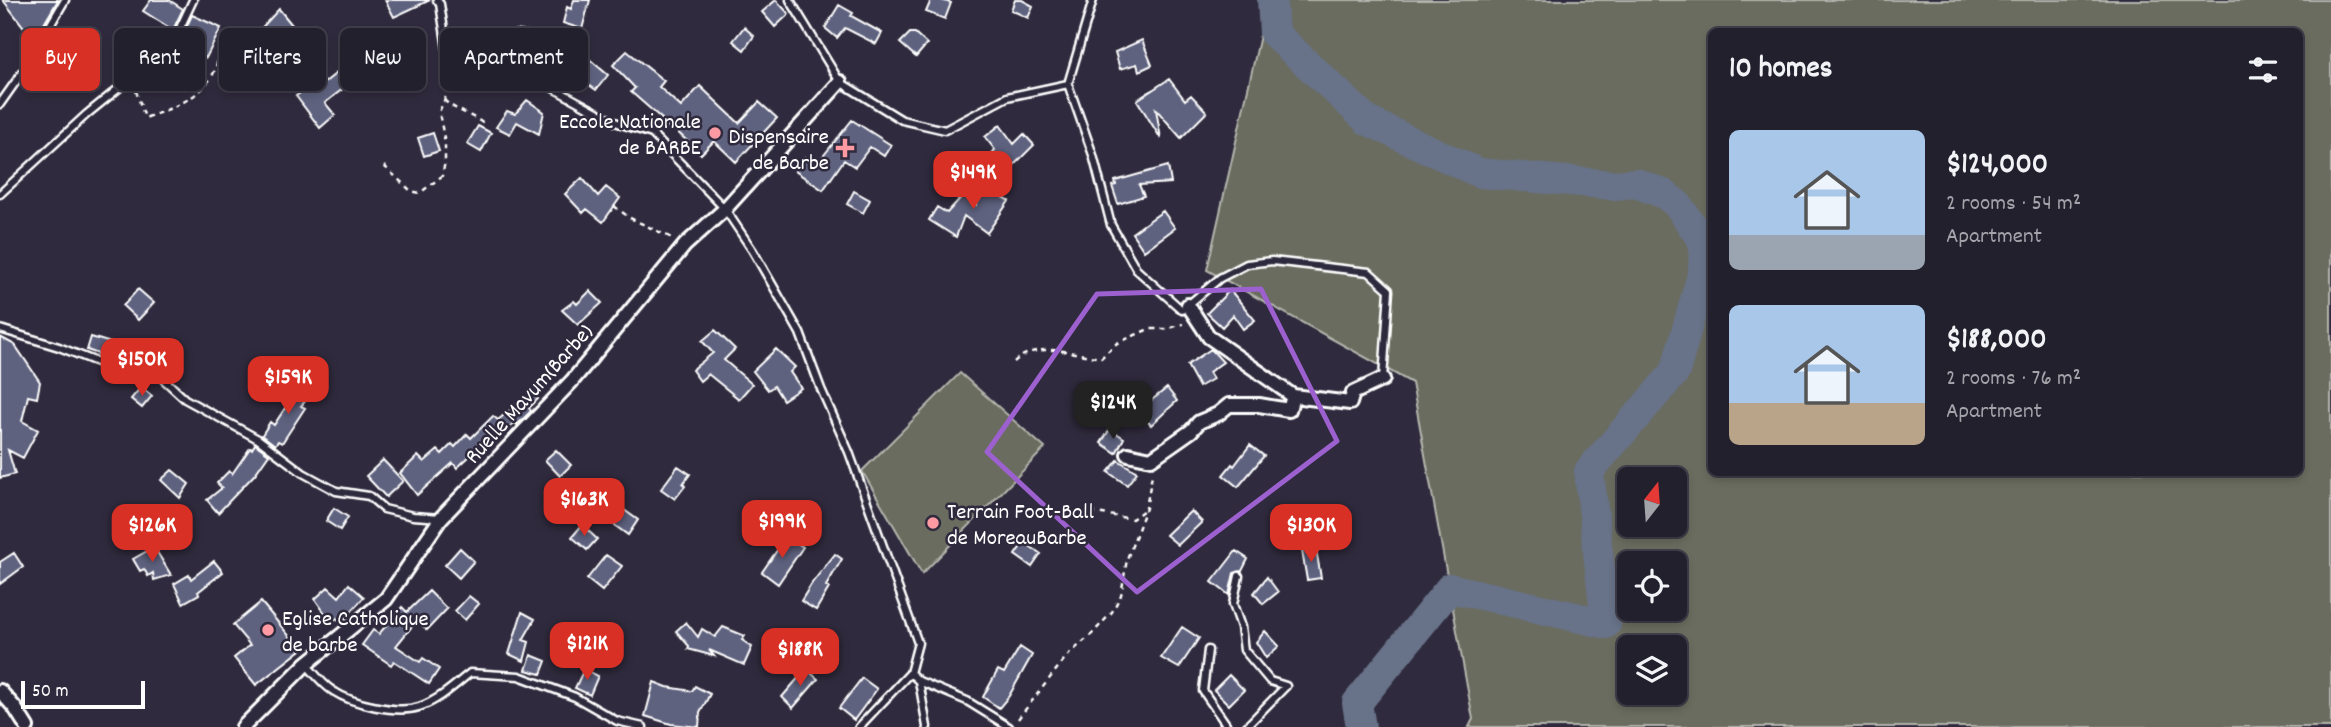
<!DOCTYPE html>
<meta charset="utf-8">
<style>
body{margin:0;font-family:Dekko,sans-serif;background:#2f2d3a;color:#f1f3f6;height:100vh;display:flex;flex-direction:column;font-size:26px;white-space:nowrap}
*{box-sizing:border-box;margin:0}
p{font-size:23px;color:#a3a3aa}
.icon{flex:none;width:38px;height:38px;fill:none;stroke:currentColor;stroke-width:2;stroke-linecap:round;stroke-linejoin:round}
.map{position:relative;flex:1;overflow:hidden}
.details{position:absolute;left:1708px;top:28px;width:595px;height:448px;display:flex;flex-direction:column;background:#23202e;border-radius:10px;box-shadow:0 4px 10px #0003,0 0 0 2px #403e4a}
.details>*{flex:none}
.banner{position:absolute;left:21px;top:28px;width:665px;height:63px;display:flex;gap:14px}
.needle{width:46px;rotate:17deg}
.controls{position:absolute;left:1617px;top:467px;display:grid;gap:14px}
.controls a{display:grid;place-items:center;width:70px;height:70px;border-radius:10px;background:#23202e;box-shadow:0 4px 10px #0003,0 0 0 2px #403e4a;font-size:35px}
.scale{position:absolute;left:21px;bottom:18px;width:124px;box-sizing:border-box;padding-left:7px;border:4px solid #fff;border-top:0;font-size:19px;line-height:24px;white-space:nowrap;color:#fff;-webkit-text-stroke:5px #2f2a3d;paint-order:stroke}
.price{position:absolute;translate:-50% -60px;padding:0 16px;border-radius:14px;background:#d93025;color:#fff;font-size:23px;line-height:46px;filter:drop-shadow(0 2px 4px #0008)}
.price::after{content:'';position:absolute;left:50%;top:42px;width:21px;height:16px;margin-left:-10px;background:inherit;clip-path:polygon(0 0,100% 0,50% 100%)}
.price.current{background:#222;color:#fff}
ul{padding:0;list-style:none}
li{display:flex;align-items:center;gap:21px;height:175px;padding:0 21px}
li span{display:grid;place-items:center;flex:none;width:196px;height:140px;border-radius:10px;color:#555}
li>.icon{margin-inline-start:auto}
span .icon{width:84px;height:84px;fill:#fffc;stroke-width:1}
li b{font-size:30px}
h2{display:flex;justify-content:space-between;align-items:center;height:84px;padding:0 21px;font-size:30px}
.chip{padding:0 24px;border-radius:10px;background:#23202e;box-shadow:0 4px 10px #0003,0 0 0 2px #403e4a;font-size:24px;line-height:63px}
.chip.current{background:#d93025;color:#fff}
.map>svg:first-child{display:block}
.green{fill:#6a6c5e;stroke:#b4b6ae;stroke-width:2;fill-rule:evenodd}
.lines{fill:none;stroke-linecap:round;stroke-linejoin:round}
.river{stroke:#687288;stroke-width:30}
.building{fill:#5e627f;stroke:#fff;stroke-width:2}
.lane-casing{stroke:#fff;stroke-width:11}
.street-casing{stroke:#fff;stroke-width:18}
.path{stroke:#fff;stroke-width:2.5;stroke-dasharray:5 5;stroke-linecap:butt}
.lane{stroke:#2f2a3d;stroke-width:6}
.street{stroke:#2f2a3d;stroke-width:12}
.marked{fill:none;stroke:#9c61cf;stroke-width:5;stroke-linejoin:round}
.poi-dot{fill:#ff9aa2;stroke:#2f2a3d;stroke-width:2.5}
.labels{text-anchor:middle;stroke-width:5;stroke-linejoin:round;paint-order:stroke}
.poi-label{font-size:23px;fill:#fff;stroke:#2f2a3d;text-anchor:end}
.street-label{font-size:23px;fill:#fff;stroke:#2f2a3d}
</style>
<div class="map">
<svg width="2331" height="727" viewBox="0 0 2331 727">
<rect width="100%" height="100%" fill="#2f2a3d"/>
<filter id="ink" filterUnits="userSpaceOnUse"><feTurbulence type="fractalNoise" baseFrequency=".0143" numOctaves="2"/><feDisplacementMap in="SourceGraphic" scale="14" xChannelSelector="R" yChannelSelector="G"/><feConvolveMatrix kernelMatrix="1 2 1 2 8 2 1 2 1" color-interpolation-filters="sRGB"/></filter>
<g filter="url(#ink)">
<path class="green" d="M1268 0H2331V727H1469L1473 719 1412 383 1207 270ZM1712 32H2300V472H1712ZM1629 480H1675V525H1629ZM1629 564H1675V609H1629ZM1629 648H1675V693H1629Z
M960 373 1045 448 922 574 862 471Z"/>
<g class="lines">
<path class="river" d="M1272 0 1274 33 1368 121 1479 173 1613 185 1636 183 1664 194 1678 205 1704 243 1703 271 1675 372 1589 471 1606 624 1450 588 1357 703 1361 727"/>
</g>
<path class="building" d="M3 0H58L44 24 30 35Z
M151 0H169L183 9 173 30 143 11Z
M385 0H430L394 17Z
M574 0H590L582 29 563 23 567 7 571 9Z
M776 0 789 14 775 27 762 12Z
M931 0H941L951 3 945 19 926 12Z
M1015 0H1022L1033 6 1028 18 1011 10Z
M839 5 853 13 851 16 882 33 876 44 845 28 837 38 825 28Z
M279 9 297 31 283 46 287 51 275 61 262 46 264 44 255 35Z
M192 15 221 28 206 58 178 45Z
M744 27 754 36 744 50 733 41Z
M515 30 538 33 539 42 560 46 553 74 532 70 536 52 514 51V46L494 47 493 34 514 33Z
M910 33H915L927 44 916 57 900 43Z
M398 35 407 49 380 66 373 79 361 60Z
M1142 40 1152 65 1139 71 1137 64 1120 69 1115 52Z
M627 51 664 81 659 87 681 107 700 86 739 123 759 102 777 118 736 162 714 141 701 154 673 128 671 130 660 121 662 119 631 92 635 88 613 65Z
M588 58 608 75 596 90 589 85 569 81Z
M339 71 349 84 325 103 335 115 320 128 296 96 310 86 314 91Z
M1169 79 1185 100 1191 95 1207 112 1181 138 1156 109 1161 139 1137 100Z
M527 100 544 112 539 134 517 122 510 134 496 127 507 111 515 114Z
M852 120 891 145 884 156 870 147 855 167 844 160 823 190 795 171 805 157 816 165Z
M1000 125 1014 144 1024 134 1034 145 1014 165 1010 162 1000 172 986 160 995 150 985 137Z
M478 126 491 133 481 152 467 144Z
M433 133 439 151 424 156 418 138Z
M1168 166 1171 183 1139 185 1144 196 1118 204 1112 186 1116 185 1115 181Z
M582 178 598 196 606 187 620 198 603 222 587 209 583 213 565 194Z
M992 180 1007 190 1002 197 1009 201 987 233 964 216 956 237 929 220 937 207 947 213 964 194 976 205Z
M854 191 870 200 863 213 847 204Z
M1163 211 1175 228 1144 251 1132 233Z
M138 289 154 303 138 320 123 306Z
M1230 290 1255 320 1243 329 1233 315 1222 327 1207 313Z
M590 291 602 303 578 325 562 310 574 301 577 304Z
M715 330 735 349 724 360 752 384 739 399 708 374 700 381 692 370 713 353 702 341Z
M0 337 15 345 40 382 37 398 28 396 22 421 38 430 23 458 8 450 15 474 0 478Z
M91 337 111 343 107 357 87 350Z
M776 349 795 367 790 372 801 388 783 400 774 386 768 390 753 371Z
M1211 349 1223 362 1209 372 1213 379 1199 387 1187 365Z
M302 382 314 391 301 406 305 408 282 443 278 441 275 445 262 435 270 422 274 425Z
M141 387 152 396 142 408 131 399Z
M1167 388 1177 401 1151 425 1138 411Z
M532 392 538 399 529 408 531 411 517 425 515 422 493 444 488 439 457 468 453 463 417 495 400 473 418 456 424 462 438 450 442 454 452 444 455 447 467 434 471 438 493 416 498 420Z
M1110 429 1124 438 1116 453 1101 443Z
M255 444 269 454 255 474 218 513 207 500 222 488 217 483 229 471 232 474 250 448 252 449Z
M1250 445 1264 456 1238 487 1223 475 1232 464 1234 466Z
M556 450 571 465 560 476 545 460Z
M383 460 403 481 386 497 366 476Z
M1118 460 1137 472 1127 485 1108 472Z
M678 466 690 474 683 484 685 486 675 499 661 489Z
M172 470 189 484 180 498 161 480Z
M620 507 638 520 628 535 610 522Z
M334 508 348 517 340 530 326 521Z
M1191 511 1202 522 1178 545 1166 535Z
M582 525 597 539 587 550 572 537Z
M787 536 803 547 778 584 762 572Z
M1024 542 1041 554 1032 567 1015 555Z
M154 547 171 575 154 580 153 573 148 576 144 569 140 571 133 559Z
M460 548 474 561 459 578 445 565Z
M1316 549 1321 578 1307 580 1302 551Z
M1236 551 1248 559 1242 571 1234 573 1229 595 1212 582Z
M14 553 23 567 0 584V562Z
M835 554 842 559 826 586 829 588 816 610 801 601 812 583Z
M606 555 622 566 602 591 587 579Z
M214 561 223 572 198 592 199 594 183 603 174 584 189 575 191 579Z
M1267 577 1278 592 1263 604 1254 593Z
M349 584 364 597 342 622 336 618 332 623 315 599 328 587 339 597Z
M429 591 447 609 427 630 417 620 396 646 420 662 423 658 439 669 429 684 394 661 391 665 362 645 373 630 379 634 402 607 407 612Z
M469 596 479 604 465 620 455 611Z
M261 602 301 650 256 685 234 658 250 645 233 625Z
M522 612 535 619 523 640 529 642 524 661 509 654Z
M686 622 698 637 702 629 715 637 723 627 745 636 742 640 752 647 744 665 709 650 714 656 688 649 689 646 676 631Z
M1182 627 1199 638 1179 668 1161 658Z
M1265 631 1279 646 1266 658 1256 642Z
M808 640 820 652 807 667 794 656Z
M1020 647 1032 655 1009 696 999 708 983 697 998 670 1004 673Z
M531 655 546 661 541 674 526 670Z
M584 669 598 676 590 695 575 688Z
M806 669 818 679 793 708 782 697Z
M1229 675 1244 690 1229 705 1214 690Z
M862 678 877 689 854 720 839 708Z
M654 682 667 687 692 691 695 686 710 694 700 713 699 727 671 724 645 716Z"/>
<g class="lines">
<defs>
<path id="lane" d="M437 0 440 4 447 49 531 76 615 122 652 134 725 209 753 251 800 333 821 389 849 452 918 643 910 673 859 727
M790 0 840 82 902 120 945 130 1007 97 1068 84 1093 155 1111 225 1137 270 1182 310 1220 278 1247 264 1272 261 1369 272 1389 290 1383 379
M1068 84 1093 0
M0 104 24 70 65 0
M0 194 87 114 172 45 193 0
M0 329 59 347 107 366 146 363 185 399 258 439 303 473 336 491 369 496 384 509 413 516 441 518
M1239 576 1233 604 1241 627 1244 650 1270 681 1286 686 1246 727
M1208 650 1203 691 1226 724 1223 727
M306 664C314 673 323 685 333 691 353 704 396 714 419 707 438 701 455 685 470 673L519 676 575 697 617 721 643 727
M910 673 919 681 967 701 1009 727
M919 681 927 727"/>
<path id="street" d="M1188 305 1209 337 1293 396 1350 403 1353 393 1383 379
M1128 454 1151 459 1191 431 1199 422 1218 414 1229 405H1259L1289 410 1293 396
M0 691 15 708 27 727
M243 727 306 664 386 599 441 518 572 381 685 245 725 209 840 82"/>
</defs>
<use href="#lane" class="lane-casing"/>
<use href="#street" class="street-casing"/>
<path class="path" d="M136 91 145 118C169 109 198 100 212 76 216 70 217 61 220 54
M444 100C455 111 472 114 485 125
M384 166 411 191 420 193 442 176 445 162V143L439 112 447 94 446 59
M614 206 630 218 672 238
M1014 362C1037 340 1073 354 1101 358L1117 343 1149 329H1167L1183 324
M1091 512 1132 519 1144 510
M1018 719 1067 656 1093 633 1112 612 1121 595 1127 559 1146 508 1152 475"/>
<use href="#lane" class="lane"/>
<use href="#street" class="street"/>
</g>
</g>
<path class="marked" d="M1261 289 1337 441 1137 592 987 452 1097 294Z"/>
<g class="poi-dot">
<circle cx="715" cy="133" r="7"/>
<path d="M841.5 137.5h7v7h7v7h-7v7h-7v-7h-7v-7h7z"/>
<circle cx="933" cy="523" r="7"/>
<circle cx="268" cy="630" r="7"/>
</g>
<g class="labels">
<g class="poi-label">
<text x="701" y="128">Eccole Nationale<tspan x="701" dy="26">de BARBE</tspan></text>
<text x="829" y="143">Dispensaire<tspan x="829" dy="26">de Barbe</tspan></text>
<text x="947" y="518" text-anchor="start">Terrain Foot-Ball<tspan x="947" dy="26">de MoreauBarbe</tspan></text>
<text x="282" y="625" text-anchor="start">Eglise Catholique<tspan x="282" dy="26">de barbe</tspan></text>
</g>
<g class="street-label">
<text transform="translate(528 393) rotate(-48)" y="8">Ruelle Mavum(Barbe)</text>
</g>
</g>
</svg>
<div class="controls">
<a><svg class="needle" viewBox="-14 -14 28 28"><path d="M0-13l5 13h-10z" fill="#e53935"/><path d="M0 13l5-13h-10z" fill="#a3a3aa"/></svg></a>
<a><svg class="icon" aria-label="locate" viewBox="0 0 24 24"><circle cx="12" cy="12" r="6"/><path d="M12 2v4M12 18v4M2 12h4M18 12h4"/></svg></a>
<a><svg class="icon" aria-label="layers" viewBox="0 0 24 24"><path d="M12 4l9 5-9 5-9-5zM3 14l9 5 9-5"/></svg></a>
</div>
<div class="scale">50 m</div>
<b class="price" style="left:973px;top:211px">$149K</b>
<b class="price" style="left:142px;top:398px">$150K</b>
<b class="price" style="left:288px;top:416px">$159K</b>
<b class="price current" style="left:1113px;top:441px">$124K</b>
<b class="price" style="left:584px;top:538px">$163K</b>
<b class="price" style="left:782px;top:560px">$199K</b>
<b class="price" style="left:152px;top:564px">$126K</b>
<b class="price" style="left:1311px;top:564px">$130K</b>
<b class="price" style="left:587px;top:682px">$121K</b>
<b class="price" style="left:800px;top:688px">$188K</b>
<div class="banner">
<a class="chip current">Buy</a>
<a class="chip">Rent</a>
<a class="chip">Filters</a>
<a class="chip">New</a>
<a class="chip">Apartment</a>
</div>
<section class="details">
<h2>10 homes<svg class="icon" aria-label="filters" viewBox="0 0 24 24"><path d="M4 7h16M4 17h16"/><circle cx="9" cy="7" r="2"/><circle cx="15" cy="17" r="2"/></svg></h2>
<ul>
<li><span style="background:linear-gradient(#a9c7e8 75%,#9aa5b1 0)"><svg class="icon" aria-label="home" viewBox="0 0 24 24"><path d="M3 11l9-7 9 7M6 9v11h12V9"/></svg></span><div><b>$124,000</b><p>2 rooms · 54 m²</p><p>Apartment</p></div></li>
<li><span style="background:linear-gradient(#a9c7e8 70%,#b9a48a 0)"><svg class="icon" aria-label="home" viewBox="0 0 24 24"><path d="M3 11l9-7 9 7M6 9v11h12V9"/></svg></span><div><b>$188,000</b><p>2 rooms · 76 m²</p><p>Apartment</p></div></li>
</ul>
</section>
</div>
